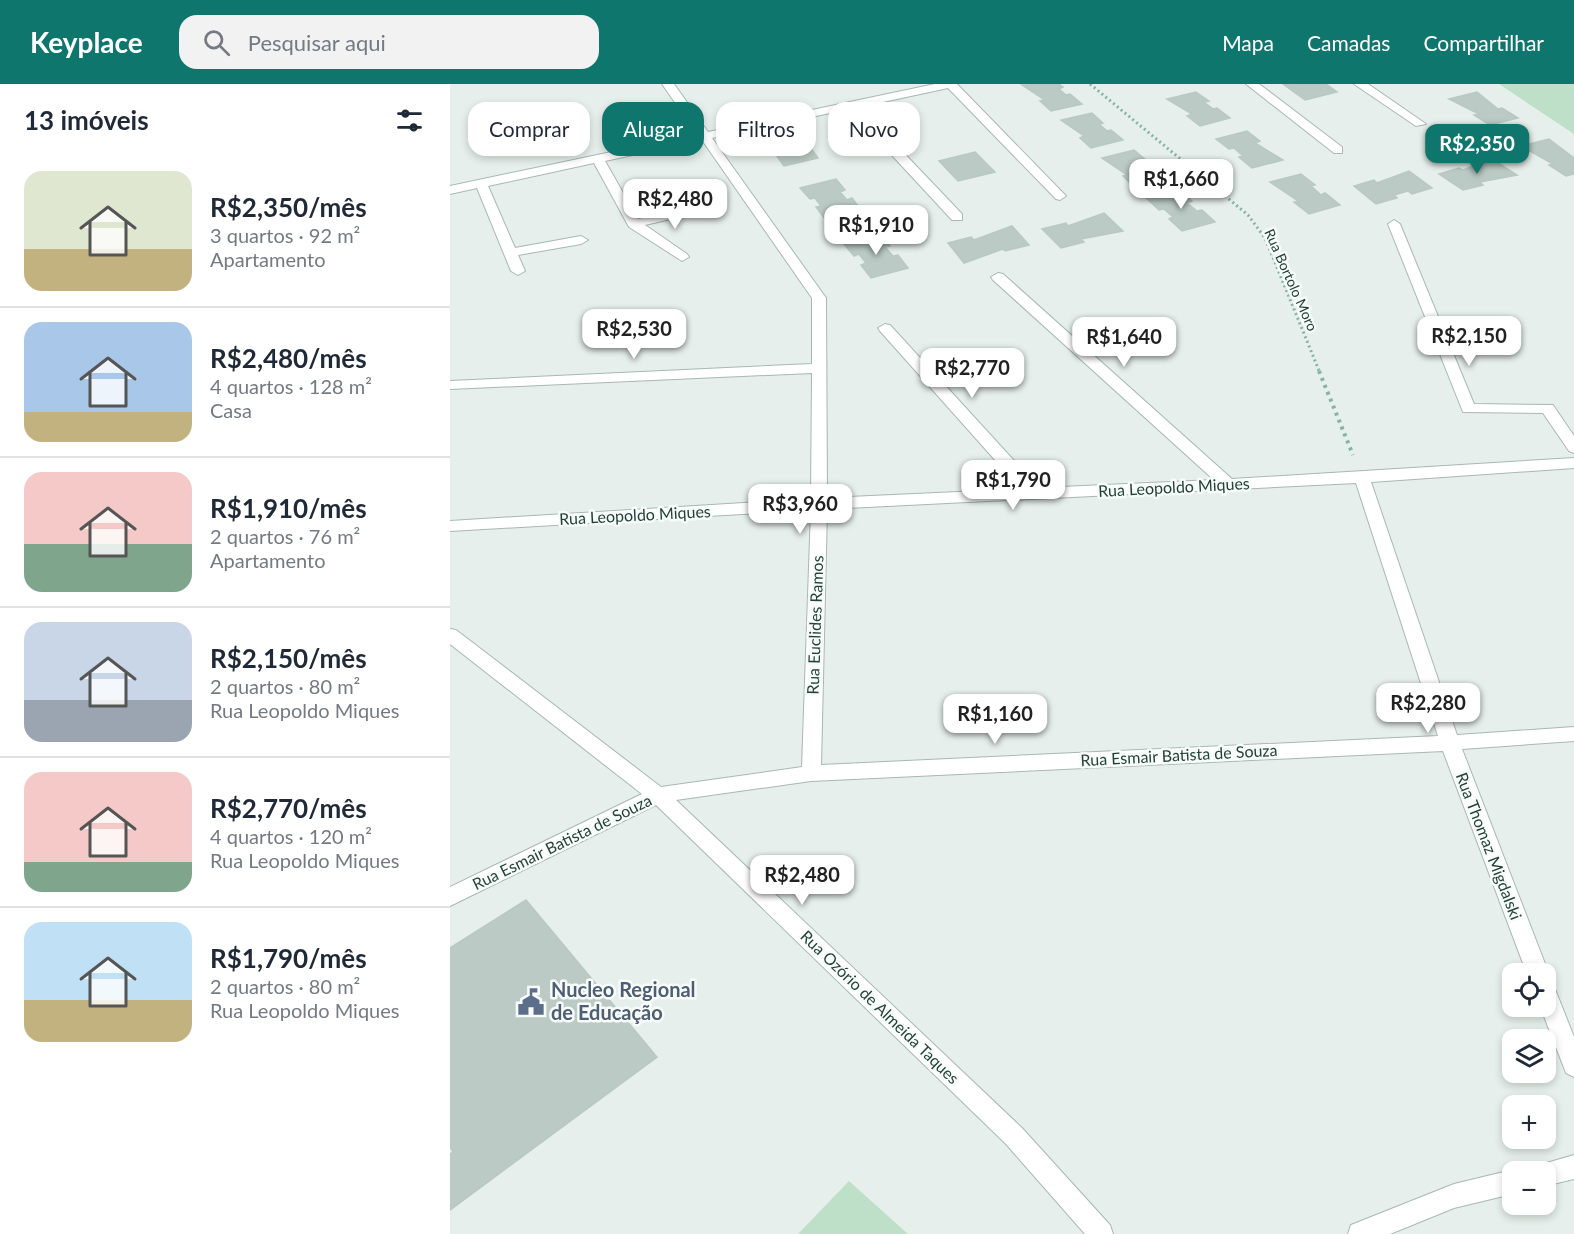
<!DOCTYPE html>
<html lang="pt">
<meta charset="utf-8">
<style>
body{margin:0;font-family:Lato,sans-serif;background:#f2f2f3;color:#1f2937;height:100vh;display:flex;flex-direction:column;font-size:22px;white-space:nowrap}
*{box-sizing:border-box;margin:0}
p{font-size:20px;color:#747a83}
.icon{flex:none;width:33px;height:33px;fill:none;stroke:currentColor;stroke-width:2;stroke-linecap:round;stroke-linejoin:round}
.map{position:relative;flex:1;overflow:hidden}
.panel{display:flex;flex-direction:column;background:#fff;width:450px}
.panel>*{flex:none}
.top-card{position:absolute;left:18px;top:18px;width:570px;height:54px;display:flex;gap:12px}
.fabs{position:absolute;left:1052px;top:879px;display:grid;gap:12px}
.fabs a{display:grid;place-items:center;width:54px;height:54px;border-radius:12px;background:#fff;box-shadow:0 3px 9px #0003;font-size:30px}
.price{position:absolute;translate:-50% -51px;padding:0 14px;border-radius:12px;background:#fff;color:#222;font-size:20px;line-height:39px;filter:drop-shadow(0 2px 3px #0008)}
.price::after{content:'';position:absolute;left:50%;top:36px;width:18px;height:14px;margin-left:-9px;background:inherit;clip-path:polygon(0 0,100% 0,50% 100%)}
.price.on{background:#0f766e;color:#fff}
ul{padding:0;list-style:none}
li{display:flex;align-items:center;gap:18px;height:150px;padding:0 24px}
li+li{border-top:2px solid #e0e1e3}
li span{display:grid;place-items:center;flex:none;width:168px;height:120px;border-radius:18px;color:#555}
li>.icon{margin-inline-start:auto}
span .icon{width:72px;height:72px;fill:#fffc;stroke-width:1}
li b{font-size:26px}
h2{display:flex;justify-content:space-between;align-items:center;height:72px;padding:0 24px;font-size:26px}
.chip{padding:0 21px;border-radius:18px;background:#fff;box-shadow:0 3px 9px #0003;font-size:21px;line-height:54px}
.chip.on{background:#0f766e;color:#fff}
header{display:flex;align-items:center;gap:36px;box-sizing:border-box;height:84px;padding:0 30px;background:#0f766e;color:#fff}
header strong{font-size:28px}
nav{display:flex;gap:33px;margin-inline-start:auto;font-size:21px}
.search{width:420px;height:54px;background:#f2f2f3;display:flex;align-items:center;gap:15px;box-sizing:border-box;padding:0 21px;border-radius:18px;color:#747a83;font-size:22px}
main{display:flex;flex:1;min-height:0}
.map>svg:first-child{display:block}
.green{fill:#bfe0c8}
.building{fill:#bbcac4;stroke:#b8c9c2;stroke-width:1.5}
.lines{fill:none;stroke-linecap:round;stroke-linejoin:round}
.minor-casing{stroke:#a8b8b2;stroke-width:2}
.path-far1{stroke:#86b3a5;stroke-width:3;stroke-dasharray:2 3;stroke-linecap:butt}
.path{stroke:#86b3a5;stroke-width:4;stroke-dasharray:3 4.5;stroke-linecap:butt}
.minor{fill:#fff;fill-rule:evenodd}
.labels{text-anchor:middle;stroke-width:5;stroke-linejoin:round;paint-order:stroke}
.far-street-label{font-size:14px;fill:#24423a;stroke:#f7fbf9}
.street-label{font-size:16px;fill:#24423a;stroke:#f7fbf9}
.near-service-label{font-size:20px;font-weight:bold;fill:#4e5e75;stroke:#f7fbf9;text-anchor:start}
</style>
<header>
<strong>Keyplace</strong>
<div class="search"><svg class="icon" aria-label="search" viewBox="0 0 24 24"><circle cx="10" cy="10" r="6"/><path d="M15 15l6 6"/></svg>Pesquisar aqui</div>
<nav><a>Mapa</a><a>Camadas</a><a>Compartilhar</a></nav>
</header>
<main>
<section class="panel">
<h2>13 imóveis<svg class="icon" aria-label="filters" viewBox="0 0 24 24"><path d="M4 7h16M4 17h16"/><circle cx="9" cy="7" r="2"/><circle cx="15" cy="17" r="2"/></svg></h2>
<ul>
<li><span style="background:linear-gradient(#dfe7d0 65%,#c2b280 0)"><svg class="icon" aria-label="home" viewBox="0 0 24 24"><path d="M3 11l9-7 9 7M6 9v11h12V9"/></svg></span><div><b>R$2,350/mês</b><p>3 quartos · 92 m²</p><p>Apartamento</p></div></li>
<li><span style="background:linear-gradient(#a9c7e8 75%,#c2b280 0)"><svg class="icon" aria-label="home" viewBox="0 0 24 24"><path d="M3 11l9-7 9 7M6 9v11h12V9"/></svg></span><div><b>R$2,480/mês</b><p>4 quartos · 128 m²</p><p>Casa</p></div></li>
<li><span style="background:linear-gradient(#f6c9c9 60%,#7fa58c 0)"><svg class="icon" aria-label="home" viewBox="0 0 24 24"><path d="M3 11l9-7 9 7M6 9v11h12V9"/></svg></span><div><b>R$1,910/mês</b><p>2 quartos · 76 m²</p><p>Apartamento</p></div></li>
<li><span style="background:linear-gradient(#c9d6e8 65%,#9aa5b1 0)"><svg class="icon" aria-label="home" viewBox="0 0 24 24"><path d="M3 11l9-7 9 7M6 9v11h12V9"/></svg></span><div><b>R$2,150/mês</b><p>2 quartos · 80 m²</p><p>Rua Leopoldo Miques</p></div></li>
<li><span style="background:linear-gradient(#f6c9c9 75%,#7fa58c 0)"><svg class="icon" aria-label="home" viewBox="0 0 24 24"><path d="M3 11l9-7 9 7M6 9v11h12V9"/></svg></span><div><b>R$2,770/mês</b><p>4 quartos · 120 m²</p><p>Rua Leopoldo Miques</p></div></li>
<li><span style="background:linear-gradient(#bfe0f5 65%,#c2b280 0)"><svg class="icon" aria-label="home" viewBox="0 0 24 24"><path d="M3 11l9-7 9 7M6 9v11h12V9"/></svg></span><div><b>R$1,790/mês</b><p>2 quartos · 80 m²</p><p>Rua Leopoldo Miques</p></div></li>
</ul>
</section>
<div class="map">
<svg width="1124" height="1150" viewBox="0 0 1124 1150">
<rect width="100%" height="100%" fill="#e6efeb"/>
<path class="green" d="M1049 0H1124V50Z
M399 1097 458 1150H348Z"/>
<path class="building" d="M609 0 613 3 609 5 616 11 620 10 632 20 601 27 590 17 595 16 572 1Z
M833 0H876L887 8 855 16Z
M746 8 759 17 754 18 763 25 767 24 780 34 750 42 737 32 742 30 717 15Z
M1027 8 1048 25 1052 24 1068 34 1040 41 1024 31 1029 30 999 15Z
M642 29 653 39 649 40 657 47 661 46 673 56 641 64 630 54 634 52 611 36Z
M345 46 354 56 349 57 355 65 360 63 368 74 334 82 326 71 330 70 325 63 320 64 311 53Z
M797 47 810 57 805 59 833 76 802 84 789 73 793 72 784 64 779 65 766 55Z
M1099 55 1124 74V90L1116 92 1099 81 1103 80 1071 62Z
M684 66 696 76 691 78 717 95 685 104 673 92 677 91 652 74Z
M525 68 545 88 508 97 489 77Z
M1042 75 1067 91 1030 98 1033 101 1013 106 989 90 1009 84 1013 86Z
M959 87 982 104 962 110 958 107 944 111 947 114 926 120 904 102 924 96 927 99Z
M851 90 865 101 861 102 871 111 875 109 890 121 859 130 844 118 848 117 820 98Z
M386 95 395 106 390 108 397 116 402 114 411 126 375 135 366 123 371 122 365 114 360 115 350 104Z
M729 106 742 117 737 119 747 127 752 126 765 138 732 147 719 135 723 133 714 125 709 126 696 114Z
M654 129 673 147 631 155 634 158 611 164 592 145 616 139 618 142Z
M562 142 579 161 555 167 553 165 514 179 498 159 521 153 524 156Z
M430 149 440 162 435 163 443 172 448 171 458 184 421 194 411 181 416 179 409 170 404 172 393 159Z
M76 816 207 973 0 1126V1070L3 1068 0 1063V864Z"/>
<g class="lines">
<defs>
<path id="minor" d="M212 0H224L258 48 485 0H507L616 112 610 116 606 115 498 4 410 23 512 130V136H502L399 25 262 54 376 214 377 414 571 405 430 247 428 244 435 240 440 241 589 404 764 396 543 196 541 193 548 189 553 190 782 395 1124 374V384L921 398 1007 651 1124 643V657L1012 665 1099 890 1096 897 1095 890H1077L993 667 361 697 226 716 572 1044 660 1141 663 1150H635L556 1060 206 721 0 822V803L192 710 0 560V545L6 546 211 703 352 683 361 426 0 447V437L361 415 362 289 0 305V297L362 280V214L252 56 155 77 188 135 263 119V125L195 141 237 170 239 173 232 177 179 143 144 79 38 102 65 164 131 152 138 156 131 160 68 171 75 187 68 191 61 187 27 104 0 110V102L247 50ZM906 399 988 652 371 681 377 425Z
M796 0H809L892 63V69H884Z
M904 0H918L976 40 966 42Z
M944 136 950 140 1024 320 1103 321 1124 352V369L1119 367 1093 329 1013 328 938 140Z
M1095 897 1103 900 1124 953V993L1116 989 1090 922H1095Z
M1124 1071V1095L1095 1102V1088H1084L1086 1082Z
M1062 1086 1065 1088H1062V1110L1004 1124 940 1150H898L901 1141 1004 1100Z"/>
</defs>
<use href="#minor" class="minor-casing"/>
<path class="path-far1" d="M640 0 798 131 815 154 870 289"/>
<path class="path" d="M869 287 903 371"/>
<use href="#minor" class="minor"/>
</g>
<defs>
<symbol id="civic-bare" viewBox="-9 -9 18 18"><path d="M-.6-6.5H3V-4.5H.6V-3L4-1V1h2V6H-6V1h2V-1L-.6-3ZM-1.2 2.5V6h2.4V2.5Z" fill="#5c6f8a" stroke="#f7fbf9" stroke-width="2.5" paint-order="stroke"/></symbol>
</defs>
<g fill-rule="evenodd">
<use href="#civic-bare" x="62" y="899" width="38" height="38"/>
</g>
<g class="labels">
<g class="far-street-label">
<text transform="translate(841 196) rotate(66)" y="5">Rua Bortolo Moro</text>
</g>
<g class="street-label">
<text transform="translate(724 403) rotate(-3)" y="6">Rua Leopoldo Miques</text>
<text transform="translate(185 431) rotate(-3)" y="6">Rua Leopoldo Miques</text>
<text transform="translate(365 541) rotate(-88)" y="6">Rua Euclides Ramos</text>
<text transform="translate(729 671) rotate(-3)" y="6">Rua Esmair Batista de Souza</text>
<text transform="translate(112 758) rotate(-26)" y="6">Rua Esmair Batista de Souza</text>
<text transform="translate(1039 762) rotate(69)" y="6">Rua Thomaz Migdalski</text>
<text transform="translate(430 923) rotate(44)" y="6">Rua Ozório de Almeida Taques</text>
</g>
<g class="near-service-label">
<text x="101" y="913">Nucleo Regional<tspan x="101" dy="23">de Educação</tspan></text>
</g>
</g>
</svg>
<div class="fabs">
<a><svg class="icon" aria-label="locate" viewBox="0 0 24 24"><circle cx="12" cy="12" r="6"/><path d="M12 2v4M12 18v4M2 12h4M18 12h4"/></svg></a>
<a><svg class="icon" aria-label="layers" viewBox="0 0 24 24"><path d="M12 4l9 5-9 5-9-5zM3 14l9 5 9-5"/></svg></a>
<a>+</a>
<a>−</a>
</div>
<b class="price on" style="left:1027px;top:91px">R$2,350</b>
<b class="price" style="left:731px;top:126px">R$1,660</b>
<b class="price" style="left:225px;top:146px">R$2,480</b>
<b class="price" style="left:426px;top:172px">R$1,910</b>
<b class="price" style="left:184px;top:276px">R$2,530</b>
<b class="price" style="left:1019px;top:283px">R$2,150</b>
<b class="price" style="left:674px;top:284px">R$1,640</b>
<b class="price" style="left:522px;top:315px">R$2,770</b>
<b class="price" style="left:563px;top:427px">R$1,790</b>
<b class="price" style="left:350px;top:451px">R$3,960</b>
<b class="price" style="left:978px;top:650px">R$2,280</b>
<b class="price" style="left:545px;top:661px">R$1,160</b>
<b class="price" style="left:352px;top:822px">R$2,480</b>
<div class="top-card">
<a class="chip">Comprar</a>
<a class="chip on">Alugar</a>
<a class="chip">Filtros</a>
<a class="chip">Novo</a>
</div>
</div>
</main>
